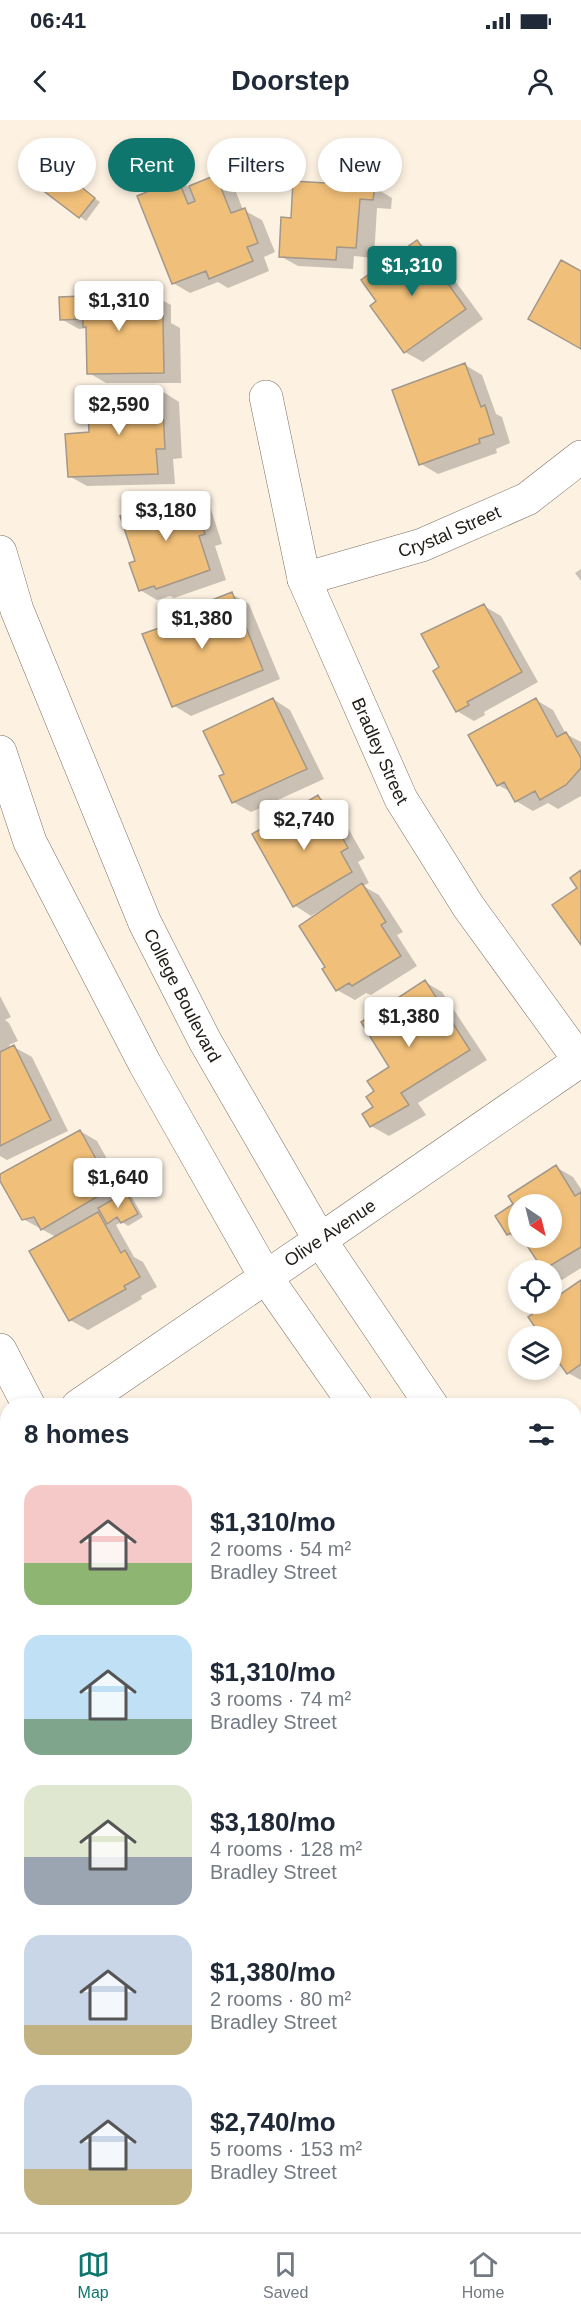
<!DOCTYPE html>
<meta charset="utf-8">
<style>
body{margin:0;font-family:Arial,sans-serif;background:#f2f2f3;color:#1f2937;height:100vh;display:flex;flex-direction:column;font-size:22px;white-space:nowrap}
*{box-sizing:border-box;margin:0}
p{font-size:20px;color:#747a83}
.icon{flex:none;width:33px;height:33px;fill:none;stroke:currentColor;stroke-width:2;stroke-linecap:round;stroke-linejoin:round}
.map{position:relative;flex:1;overflow:hidden}
.side{position:absolute;left:0px;top:1278px;width:582px;height:834px;display:flex;flex-direction:column;background:#fff;border-radius:24px 24px 0 0;box-shadow:0 3px 9px #0003}
.side>*{flex:none}
.banner{position:absolute;left:18px;top:18px;width:546px;height:54px;display:flex;gap:12px}
.needle{width:39px;rotate:145deg}
.tools{position:absolute;left:508px;top:1074px;display:grid;gap:12px}
.tools a{display:grid;place-items:center;width:54px;height:54px;border-radius:50%;background:#fff;box-shadow:0 3px 9px #0003;font-size:30px}
.price{position:absolute;translate:-50% -51px;padding:0 14px;border-radius:6px;background:#fff;color:#222;font-size:20px;line-height:39px;filter:drop-shadow(0 2px 3px #0008)}
.price::after{content:'';position:absolute;left:50%;top:36px;width:18px;height:14px;margin-left:-9px;background:inherit;clip-path:polygon(0 0,100% 0,50% 100%)}
.price.current{background:#0f766e;color:#fff}
ul{padding:0;list-style:none}
li{display:flex;align-items:center;gap:18px;height:150px;padding:0 24px}
li span{display:grid;place-items:center;flex:none;width:168px;height:120px;border-radius:18px;color:#555}
li>.icon{margin-inline-start:auto}
span .icon{width:72px;height:72px;fill:#fffc;stroke-width:1}
li b{font-size:26px}
h2{display:flex;justify-content:space-between;align-items:center;height:72px;padding:0 24px;font-size:26px}
.chip{padding:0 21px;border-radius:27px;background:#fff;box-shadow:0 3px 9px #0003;font-size:21px;line-height:54px}
.chip.current{background:#0f766e;color:#fff}
.status{display:flex;justify-content:space-between;align-items:center;height:42px;padding:0 30px;background:#fff;direction:ltr}
.status svg{height:16px;fill:currentColor}
header{display:flex;justify-content:space-between;align-items:center;height:78px;padding:0 24px;background:#fff;font-size:27px;font-weight:700}
.dock{display:flex;justify-content:space-around;align-items:center;height:84px;border-top:2px solid #e0e1e3;background:#fff;font-size:16px;color:#747a83}
.dock a{display:grid;justify-items:center;gap:3px}
.dock .current{color:#0f766e}
.map>svg:first-child{display:block}
.shadow{fill:#0003;fill-rule:evenodd}
.building{fill:#f0bf79;stroke:#a29789;stroke-width:1.5}
.lines{fill:none;stroke-linecap:round;stroke-linejoin:round}
.minor-casing{stroke:#7a7063;stroke-width:34}
.secondary-casing{stroke:#7a7063;stroke-width:34}
.primary-casing{stroke:#7a7063;stroke-width:34}
.minor{stroke:#fff;stroke-width:33}
.secondary{stroke:#fff;stroke-width:33}
.primary{stroke:#fff;stroke-width:33}
.labels{text-anchor:middle;stroke-width:4.5;stroke-linejoin:round;paint-order:stroke}
.street-label{font-size:18px;fill:#201c16;stroke:#fff}
</style>
<div class="status"><b>06:41</b><svg viewBox="0 0 49 12"><path d="M0 12V9h3v3zM5 12V6h3v6zM10 12V3h3v9zM15 12V0h3v12zM26 1h20v11H26zM47 4h2v5h-2z"/></svg></div>
<header><svg class="icon" aria-label="back" viewBox="0 0 24 24"><path d="M15 5l-7 7 7 7"/></svg>Doorstep<svg class="icon" aria-label="person" viewBox="0 0 24 24"><circle cx="12" cy="8" r="4"/><path d="M4 21q1-7 8-7t8 7"/></svg></header>
<div class="map">
<svg width="581" height="2112" viewBox="0 0 581 2112">
<rect width="100%" height="100%" fill="#fdf2e2"/>
<path class="shadow" d="M216 57 234 67 243 90 262 100 275 132 264 137 269 151 228 168 218 162 190 173 173 163 178 61 189 67Z
M374 67 392 78 391 89 377 88 374 138 354 136 353 149 298 146 280 136 292 99Z
M81 68 100 82 86 101 47 72Z
M417 122 434 132 483 199 423 242 405 232 372 186 378 181Z
M153 175 171 185V203L180 208 181 263H106L89 253 88 208 79 209 61 199Z
M465 245 482 255 496 294 502 297 510 323 496 329 497 333 438 354 421 344Z
M162 271 179 282 182 338 173 339 175 364 87 366 69 356 91 313Z
M191 373 209 383 222 424 215 426 226 460 174 478 170 476 157 480 140 470 137 442Z
M581 449V461L575 453Z
M231 474 249 484 280 559 191 596 173 585 164 508Z
M484 486 501 496 538 562 484 592 485 595 474 601 457 591 441 547Z
M273 579 290 590 324 659 251 692 233 682 226 655Z
M536 580 553 590 566 614 581 622V676L558 689 548 683 533 691 516 681 511 672 498 665Z
M318 677 336 687 365 738 358 742 369 763 363 766 379 775 403 812 397 815 417 846 371 875 366 873 355 880 337 870 327 847 321 790 311 796 294 785Z
M425 862 442 872 487 940 418 983 426 995 389 1016 371 1006 376 971 391 947Z
M0 876 11 897 5 900 9 903 18 921 9 925 11 928 14 927 32 937 68 1011 7 1040 0 1036Z
M80 1011 97 1021 126 1073 132 1077 143 1097 128 1106 122 1102 116 1105 134 1137 143 1142 157 1167 141 1176 142 1179 88 1210 70 1200 56 1117 23 1099 0 1058Z
M556 1047 573 1057 581 1069V1148L562 1160 552 1155V1150H545L527 1124 508 1114 497 1096 515 1084ZM519 1084H552V1118H519Z
M581 1162V1260L568 1253 552 1230V1216H543L530 1198Z
M0 1506 8 1516V1583L0 1579Z
M0 1723 8 1728V1838L0 1843Z
M574 1831 581 1833V1879H574Z
M574 1913 581 1916V1957L574 1956Z
M0 2031 8 2041 0 2050Z
M8 2053V2104H11L0 2112V2059Z
M23 2104H54L60 2112H12Z
M306 2104 320 2112H238Z
M497 2104 495 2112H433L421 2105Z"/>
<path class="building" d="M216 55 231 93 245 88 258 123 247 127 253 141 209 159 206 151 172 164 137 76 178 59 188 84 195 81 189 66Z
M55 58 69 69 75 62 95 78 79 98 45 72Z
M293 61 375 66 373 80 360 79 356 128 337 127 336 140 279 137 281 97 291 98Z
M417 120 466 189 404 233 370 186 376 181 361 160Z
M561 140 581 151V229L528 199Z
M154 173 155 196H163L164 253 87 254 86 207H83V199L60 200 59 177Z
M465 243 481 287 485 285 494 314 479 319 480 323 419 345 392 270Z
M150 270H162L165 329H156L158 354 68 357 65 314 89 312 87 275Z
M191 372 205 414 199 416 210 450 156 469 154 466 139 471 129 443 135 441 120 396Z
M232 472 263 550 172 587 142 514 162 507 160 501Z
M484 484 522 552 467 582 469 585 456 592 433 551 439 547 421 514Z
M273 578 307 649 232 683 219 656 224 654 203 611Z
M536 578 557 617 566 612 581 638V648L566 665 540 680 535 671 515 682 504 662 497 666 468 615Z
M318 675 348 728 341 732 352 752 293 787 252 714Z
M581 750V825L552 785 577 768 570 758Z
M362 763 386 802 381 805 401 836 352 866 349 863 336 871 322 849 325 847 299 806Z
M425 860 470 930 401 973 409 985 370 1007 362 994 373 987 366 977 374 971 367 961 389 947 361 902Z
M14 925 51 1000 0 1026V932Z
M80 1010 112 1068 41 1110 34 1097 22 1100 0 1061V1054Z
M556 1045 575 1076 581 1072V1127L543 1150 522 1118H552V1084H519V1113L517 1110 507 1115 495 1096 513 1084 508 1076Z
M126 1072 138 1094 121 1103 117 1097 107 1104 98 1088Z
M98 1092 121 1133 125 1130 140 1157 124 1166 126 1169 69 1201 29 1131Z
M581 1160V1244L567 1254 552 1233V1216H541L528 1197 547 1184H552V1180Z
M8 1477V1503L0 1492V1482Z
M0 1514 8 1525V1574L0 1579Z
M0 1725 8 1736V1812L4 1815 0 1810Z
M574 1829 579 1867 578 1871 574 1872Z
M8 1848V1904L0 1893V1856Z
M574 1914 581 1915 580 1952 574 1951Z
M8 2052V2093L0 2099V2057Z
M18 2104H48L53 2112H7Z
M219 2104H308L305 2112H234Z
M420 2104H482L481 2108 476 2106 474 2112H437Z"/>
<g class="lines">
<defs>
<g id="minor">
<path id="s1" d="M266 277 304 459 401 679 468 786 581 942"/>
<path id="s2" d="M304 459 422 425 527 379 581 337"/>
<path d="M320 1120 581 940"/>
<path d="M0 1230 29 1286"/>
<path d="M0 1647 8 1642"/>
<path d="M0 1969 8 1980"/>
<path d="M95 2104 100 2112"/>
<path d="M344 2112 347 2104"/>
</g>
<path id="secondary" d="M78 1286 320 1120
M0 1339 8 1334"/>
<g id="primary">
<path id="s3" d="M0 432 17 490 145 803 205 921 320 1120 432 1286"/>
<path d="M0 632 30 722 145 944 265 1156 356 1286"/>
<path d="M574 1490 581 1499"/>
<path d="M574 1603 581 1612"/>
</g>
</defs>
<use href="#minor" class="minor-casing"/>
<use href="#secondary" class="secondary-casing"/>
<use href="#primary" class="primary-casing"/>
<use href="#minor" class="minor"/>
<use href="#secondary" class="secondary"/>
<use href="#primary" class="primary"/>
</g>
<g class="labels">
<g class="street-label">
<text dy="6" stroke="none"><textPath href="#s2" startOffset="153">Crystal Street</textPath></text>
<text dy="6" stroke="none"><textPath href="#s1" startOffset="374">Bradley Street</textPath></text>
<text dy="6" stroke="none"><textPath href="#s3" startOffset="480">College Boulevard</textPath></text>
<text transform="translate(330 1113) rotate(-34)" y="6">Olive Avenue</text>
</g>
</g>
</svg>
<div class="tools">
<a><svg class="needle" viewBox="-14 -14 28 28"><path d="M0-13l5 13h-10z" fill="#e53935"/><path d="M0 13l5-13h-10z" fill="#747a83"/></svg></a>
<a><svg class="icon" aria-label="locate" viewBox="0 0 24 24"><circle cx="12" cy="12" r="6"/><path d="M12 2v4M12 18v4M2 12h4M18 12h4"/></svg></a>
<a><svg class="icon" aria-label="layers" viewBox="0 0 24 24"><path d="M12 4l9 5-9 5-9-5zM3 14l9 5 9-5"/></svg></a>
</div>
<b class="price current" style="left:412px;top:177px">$1,310</b>
<b class="price" style="left:119px;top:212px">$1,310</b>
<b class="price" style="left:119px;top:316px">$2,590</b>
<b class="price" style="left:166px;top:422px">$3,180</b>
<b class="price" style="left:202px;top:530px">$1,380</b>
<b class="price" style="left:304px;top:731px">$2,740</b>
<b class="price" style="left:409px;top:928px">$1,380</b>
<b class="price" style="left:118px;top:1089px">$1,640</b>
<div class="banner">
<a class="chip">Buy</a>
<a class="chip current">Rent</a>
<a class="chip">Filters</a>
<a class="chip">New</a>
</div>
<section class="side">
<h2>8 homes<svg class="icon" aria-label="filters" viewBox="0 0 24 24"><path d="M4 7h16M4 17h16"/><circle cx="9" cy="7" r="2"/><circle cx="15" cy="17" r="2"/></svg></h2>
<ul>
<li><span style="background:linear-gradient(#f6c9c9 65%,#8fb573 0)"><svg class="icon" aria-label="home" viewBox="0 0 24 24"><path d="M3 11l9-7 9 7M6 9v11h12V9"/></svg></span><div><b>$1,310/mo</b><p>2 rooms · 54 m²</p><p>Bradley Street</p></div></li>
<li><span style="background:linear-gradient(#bfe0f5 70%,#7fa58c 0)"><svg class="icon" aria-label="home" viewBox="0 0 24 24"><path d="M3 11l9-7 9 7M6 9v11h12V9"/></svg></span><div><b>$1,310/mo</b><p>3 rooms · 74 m²</p><p>Bradley Street</p></div></li>
<li><span style="background:linear-gradient(#dfe7d0 60%,#9aa5b1 0)"><svg class="icon" aria-label="home" viewBox="0 0 24 24"><path d="M3 11l9-7 9 7M6 9v11h12V9"/></svg></span><div><b>$3,180/mo</b><p>4 rooms · 128 m²</p><p>Bradley Street</p></div></li>
<li><span style="background:linear-gradient(#c9d6e8 75%,#c2b280 0)"><svg class="icon" aria-label="home" viewBox="0 0 24 24"><path d="M3 11l9-7 9 7M6 9v11h12V9"/></svg></span><div><b>$1,380/mo</b><p>2 rooms · 80 m²</p><p>Bradley Street</p></div></li>
<li><span style="background:linear-gradient(#c9d6e8 70%,#c2b280 0)"><svg class="icon" aria-label="home" viewBox="0 0 24 24"><path d="M3 11l9-7 9 7M6 9v11h12V9"/></svg></span><div><b>$2,740/mo</b><p>5 rooms · 153 m²</p><p>Bradley Street</p></div></li>
</ul>
</section>
</div>
<nav class="dock">
<a class="current"><svg class="icon" aria-label="map" viewBox="0 0 24 24"><path d="M3 6l6-2 6 2 6-2v14l-6 2-6-2-6 2zM9 4v14M15 6v14"/></svg>Map</a>
<a><svg class="icon" aria-label="saved" viewBox="0 0 24 24"><path d="M7 4h10v16l-5-4-5 4z"/></svg>Saved</a>
<a><svg class="icon" aria-label="home" viewBox="0 0 24 24"><path d="M3 11l9-7 9 7M6 9v11h12V9"/></svg>Home</a>
</nav>
